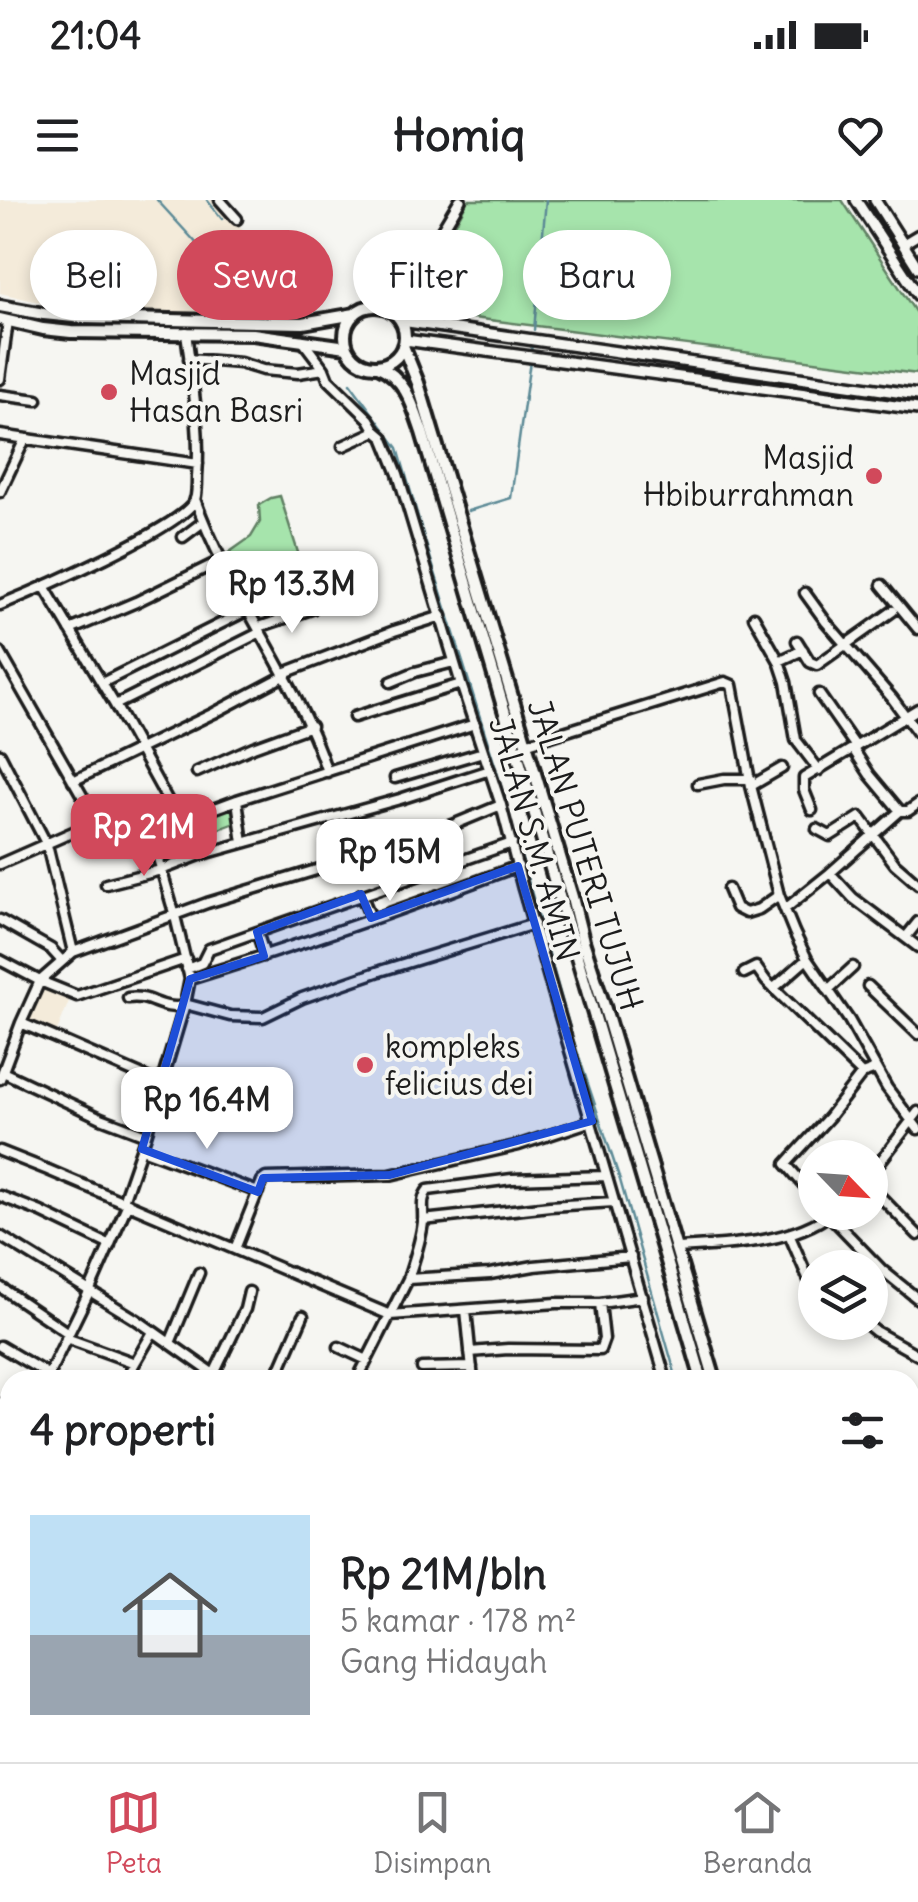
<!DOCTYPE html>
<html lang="id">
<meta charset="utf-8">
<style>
body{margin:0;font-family:Delius,sans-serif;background:#f2f2f2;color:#202124;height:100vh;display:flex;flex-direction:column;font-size:38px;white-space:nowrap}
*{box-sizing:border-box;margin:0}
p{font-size:32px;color:#757577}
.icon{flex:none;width:55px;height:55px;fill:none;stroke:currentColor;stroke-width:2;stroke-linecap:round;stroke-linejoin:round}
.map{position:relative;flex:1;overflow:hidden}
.details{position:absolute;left:0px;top:1170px;width:920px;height:392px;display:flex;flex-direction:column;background:#fff;border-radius:30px 30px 0 0;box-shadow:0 5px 15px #0003}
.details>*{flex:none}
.guide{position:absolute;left:30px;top:30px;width:860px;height:90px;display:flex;gap:20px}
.needle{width:65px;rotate:115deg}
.controls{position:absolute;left:798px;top:940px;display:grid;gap:20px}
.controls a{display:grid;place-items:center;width:90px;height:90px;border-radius:50%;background:#fff;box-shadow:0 5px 15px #0003;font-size:50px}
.price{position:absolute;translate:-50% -85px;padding:0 22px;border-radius:20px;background:#fff;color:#222;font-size:32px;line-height:65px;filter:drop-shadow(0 2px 5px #0008)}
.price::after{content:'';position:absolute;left:50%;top:60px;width:30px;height:22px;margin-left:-15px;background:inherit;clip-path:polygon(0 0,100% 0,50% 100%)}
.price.current{background:#d1495b;color:#fff}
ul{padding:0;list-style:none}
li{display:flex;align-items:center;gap:30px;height:250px;padding:0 30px}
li+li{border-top:2px solid #e0e0e0}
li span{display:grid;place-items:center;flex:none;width:280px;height:200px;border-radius:0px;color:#555}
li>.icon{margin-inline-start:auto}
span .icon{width:120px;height:120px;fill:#fffc;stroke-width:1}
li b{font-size:42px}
h2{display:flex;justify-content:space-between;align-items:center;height:120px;padding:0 30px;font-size:42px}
.pill{padding:0 35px;border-radius:45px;background:#fff;box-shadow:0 5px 15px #0003;font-size:35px;line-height:90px}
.pill.current{background:#d1495b;color:#fff}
.status{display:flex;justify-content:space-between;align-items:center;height:70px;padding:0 50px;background:#fff;direction:ltr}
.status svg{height:28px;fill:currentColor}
header{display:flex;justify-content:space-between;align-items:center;height:130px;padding:0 30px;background:#fff;font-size:45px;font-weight:700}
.tabs{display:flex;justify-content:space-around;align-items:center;height:140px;border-top:2px solid #e0e0e0;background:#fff;font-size:28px;color:#757577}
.tabs a{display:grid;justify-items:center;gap:5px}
.tabs .current{color:#d1495b}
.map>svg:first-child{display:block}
.built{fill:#f4ebda}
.green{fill:#a6e4ac;stroke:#618064;stroke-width:2.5}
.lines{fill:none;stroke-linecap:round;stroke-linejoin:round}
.stream{stroke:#5c8a96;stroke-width:2.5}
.minor-casing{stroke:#1c1c1c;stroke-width:15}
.major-casing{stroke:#1c1c1c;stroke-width:16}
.highway-casing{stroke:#1c1c1c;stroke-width:18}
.minor{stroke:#f6f6f2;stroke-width:8}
.major{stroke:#f6f6f2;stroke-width:9}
.highway{stroke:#f6f6f2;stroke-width:10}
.marked{fill:#1d4ed8;fill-opacity:0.2;stroke:#1d4ed8;stroke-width:8;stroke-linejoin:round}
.poi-dot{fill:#d1495b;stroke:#f6f6f2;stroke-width:4}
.labels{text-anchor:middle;stroke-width:8;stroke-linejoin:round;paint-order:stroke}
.poi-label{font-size:32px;fill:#1c1c1c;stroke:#f6f6f2;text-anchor:start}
.street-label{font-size:32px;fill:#1c1c1c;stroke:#f6f6f2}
</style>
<div class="status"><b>21:04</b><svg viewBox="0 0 49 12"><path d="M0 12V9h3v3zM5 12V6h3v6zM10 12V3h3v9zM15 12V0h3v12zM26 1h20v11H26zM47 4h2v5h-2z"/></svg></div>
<header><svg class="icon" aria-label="menu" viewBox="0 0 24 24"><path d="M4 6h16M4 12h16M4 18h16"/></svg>Homiq<svg class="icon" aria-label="heart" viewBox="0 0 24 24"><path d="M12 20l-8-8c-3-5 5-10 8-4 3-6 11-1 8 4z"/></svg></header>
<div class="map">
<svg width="918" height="1562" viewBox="0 0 918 1562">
<rect width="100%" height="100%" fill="#f6f6f2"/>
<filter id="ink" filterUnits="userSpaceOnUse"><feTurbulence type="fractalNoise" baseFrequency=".01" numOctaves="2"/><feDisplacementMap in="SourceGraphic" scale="20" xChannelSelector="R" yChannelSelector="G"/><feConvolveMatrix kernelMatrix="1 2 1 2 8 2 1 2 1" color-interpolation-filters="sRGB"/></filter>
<g filter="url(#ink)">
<path class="built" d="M0 0H214L316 105 286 115 73 110 0 93Z
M44 783 72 794 55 836 27 825Z"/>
<path class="green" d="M468 0H842L918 116V174L426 112 418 95Z
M280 296 301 362 310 380C303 394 291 396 276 398 267 399 261 405 252 407L227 354 251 337 260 322 259 305 271 298Z
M236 598 238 622 203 635 159 646 153 627Z"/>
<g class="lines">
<path class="stream" d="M157 0 210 58
M207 0 222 19
M534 130 546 0
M531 152 532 143
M350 183 398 248 423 334 498 575 574 842 620 980 677 1180
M468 311 511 298 530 161
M786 1552 789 1562"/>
<defs>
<path id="minor" d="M220 0 237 19
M903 44 918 35
M302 140 324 169 328 179 369 219 376 231 383 237 398 274 461 484 501 605 523 689 666 1180
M189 159 240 163 263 170 298 173 324 169
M0 179 8 121
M0 195 37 200
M0 235 198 264
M343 246 376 231
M0 292 25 239
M195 299C229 395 295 474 327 572
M183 337 203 322
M882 385 918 429
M44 386 115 505 179 621
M805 393 826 422 892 498 918 533
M0 405C32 392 184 327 195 300 197 294 197 284 197 277 201 229 192 180 186 132
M754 417 779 461 786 482 796 540 819 570
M259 427 312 409
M70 430 136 402 222 360
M797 441 810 462 817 465 893 411
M0 452 104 634 111 642 164 627 237 600
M779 461 803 450
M284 473 394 431 442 416
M391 482 415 472 454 462
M102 483 248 410
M819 494 856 547
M115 505 261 432
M354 517 461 484
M525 544 725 482 732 485 751 586 779 695 794 732 807 759 849 820 887 888 918 929
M853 549 870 575 900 611H908L918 604
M0 554 47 645 73 752
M197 572 253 547 311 526
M395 578 483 552
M73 581 214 513 286 475
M698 584 724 579H751
M751 586 782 568
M812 610 804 590V578L918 509
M817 629 830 636 860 617 895 664 918 684
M243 643 237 600 475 524
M0 664 98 621
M830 673 853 698 918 747
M106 684 161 670 200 655 400 599 490 570
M728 689 736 708 746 713 759 709 779 695
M361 694 371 718
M785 709 830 673 900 611
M0 720 51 749 61 760
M257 732 512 643
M906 737 918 722
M0 760 40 781 77 796 186 759
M187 769 202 763 209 749 257 732 265 756
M744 773 756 767 766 781 862 874
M190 779C300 745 410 707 518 666
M868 786 918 834
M774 788 807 759
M828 790 853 767
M128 798C151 794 160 811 184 806
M185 804 230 816 263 817 302 798 380 771 534 724
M21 823 161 884
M3 872 101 918 146 935
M0 879 21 823 40 781 73 752 207 703 356 658 455 624 501 605
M142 949 258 992
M0 951 48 970 390 1115 557 1103H600L643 1097
M870 975 918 912
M870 986 918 1035
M0 996 41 1012 110 1045
M815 998 786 964 829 917 862 874 876 869
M123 1001 146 935 185 804 190 779 175 716 150 631
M827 1013 882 1070 918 1099
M423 1020 550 1006 614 1002
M789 1034 815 1094
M0 1036 137 1120 222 1180
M677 1048C727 1045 792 1044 833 1012
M235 1049 262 981 266 978 390 975 519 945 592 921
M408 1079C414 1060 421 1041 423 1022 424 1009 420 1000 428 990L512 979 605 976
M0 1087 68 1133
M466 1110 473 1180
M831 1122 838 1126 844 1122
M864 1122 875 1131 918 1155
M66 1138 135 1163
M170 1143 199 1073
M0 1146 49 1175
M339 1147 367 1160
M470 1152 508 1149 600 1150 604 1139 600 1103
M422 1168 472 1167
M214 1174 245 1109 249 1092
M46 1180 89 1092 128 1003
M125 1180 153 1132
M275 1180 303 1116
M357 1180 408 1079 490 1074 534 1066 631 1057
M0 1204 10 1210
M910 1229 918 1224
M0 1265 10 1246
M910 1282 918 1308
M0 1283 10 1289
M0 1414 10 1394
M0 1524 10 1502
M359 1552 375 1562
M660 1552 661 1562
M0 1553 19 1562
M328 1553 344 1562
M84 1562 89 1552
M276 1562 280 1552
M407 1562 412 1552
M426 1562 430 1552
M493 1562 495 1552
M561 1562 564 1552
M612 1562 615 1552
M713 1562 775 1553"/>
<path id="major" d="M856 0 918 95
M875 0 918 68
M409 92C410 104 415 114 425 121
M378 106 410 81
M399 118 412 80 460 0
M401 121 918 195
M405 140 918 209"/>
<path id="highway" d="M0 106 44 114 84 118 303 123 355 114
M345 136a30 30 0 1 1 60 0a30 30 0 1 1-60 0Z
M0 119 43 129 71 132 253 134 347 147
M403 146 418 183 572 697 583 741 605 809 715 1180
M378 166C406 178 413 206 422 232L702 1180
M811 1552 814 1562
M824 1552 826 1562"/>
</defs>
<use href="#minor" class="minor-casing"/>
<use href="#major" class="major-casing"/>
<use href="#highway" class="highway-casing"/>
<use href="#minor" class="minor"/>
<use href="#major" class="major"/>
<use href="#highway" class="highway"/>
</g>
</g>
<path class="marked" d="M518 666 592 921 390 975 263 978 258 992 142 949 190 779 264 756 257 732 361 694 371 718Z"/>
<g class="poi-dot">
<circle cx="109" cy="192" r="10"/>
<circle cx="874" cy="276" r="10"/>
<circle cx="365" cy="865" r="10"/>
</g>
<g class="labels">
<g class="poi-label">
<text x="129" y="185">Masjid<tspan x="129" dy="37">Hasan Basri</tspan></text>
<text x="854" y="269" text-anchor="end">Masjid<tspan x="854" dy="37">Hbiburrahman</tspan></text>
<text x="385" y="858">kompleks<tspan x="385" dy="37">felicius dei</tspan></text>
</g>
<g class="street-label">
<text transform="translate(534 639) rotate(74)" y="11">JALAN S.M. AMIN</text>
<text transform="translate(585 655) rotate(73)" y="11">JALAN PUTERI TUJUH</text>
</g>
</g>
</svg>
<div class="controls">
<a><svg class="needle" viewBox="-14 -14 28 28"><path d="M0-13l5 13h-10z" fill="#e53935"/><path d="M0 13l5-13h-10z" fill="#757577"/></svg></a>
<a><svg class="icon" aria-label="layers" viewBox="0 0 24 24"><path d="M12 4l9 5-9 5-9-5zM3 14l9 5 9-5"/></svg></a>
</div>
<b class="price" style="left:292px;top:436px">Rp 13.3M</b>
<b class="price current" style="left:144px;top:679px">Rp 21M</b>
<b class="price" style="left:390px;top:704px">Rp 15M</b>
<b class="price" style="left:207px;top:952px">Rp 16.4M</b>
<div class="guide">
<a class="pill">Beli</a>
<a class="pill current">Sewa</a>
<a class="pill">Filter</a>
<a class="pill">Baru</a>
</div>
<section class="details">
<h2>4 properti<svg class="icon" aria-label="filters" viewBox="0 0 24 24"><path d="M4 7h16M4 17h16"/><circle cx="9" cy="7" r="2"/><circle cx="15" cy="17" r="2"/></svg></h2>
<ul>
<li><span style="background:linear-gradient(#bfe0f5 60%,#9aa5b1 0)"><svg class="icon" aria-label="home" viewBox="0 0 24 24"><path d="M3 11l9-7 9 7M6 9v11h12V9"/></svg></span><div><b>Rp 21M/bln</b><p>5 kamar · 178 m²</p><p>Gang Hidayah</p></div></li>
</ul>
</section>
</div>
<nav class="tabs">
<a class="current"><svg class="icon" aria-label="map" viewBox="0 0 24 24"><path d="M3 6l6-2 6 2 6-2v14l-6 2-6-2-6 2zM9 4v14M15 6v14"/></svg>Peta</a>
<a><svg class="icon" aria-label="saved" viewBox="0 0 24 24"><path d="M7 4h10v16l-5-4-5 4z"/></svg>Disimpan</a>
<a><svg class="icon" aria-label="home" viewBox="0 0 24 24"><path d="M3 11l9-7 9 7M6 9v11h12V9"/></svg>Beranda</a>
</nav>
